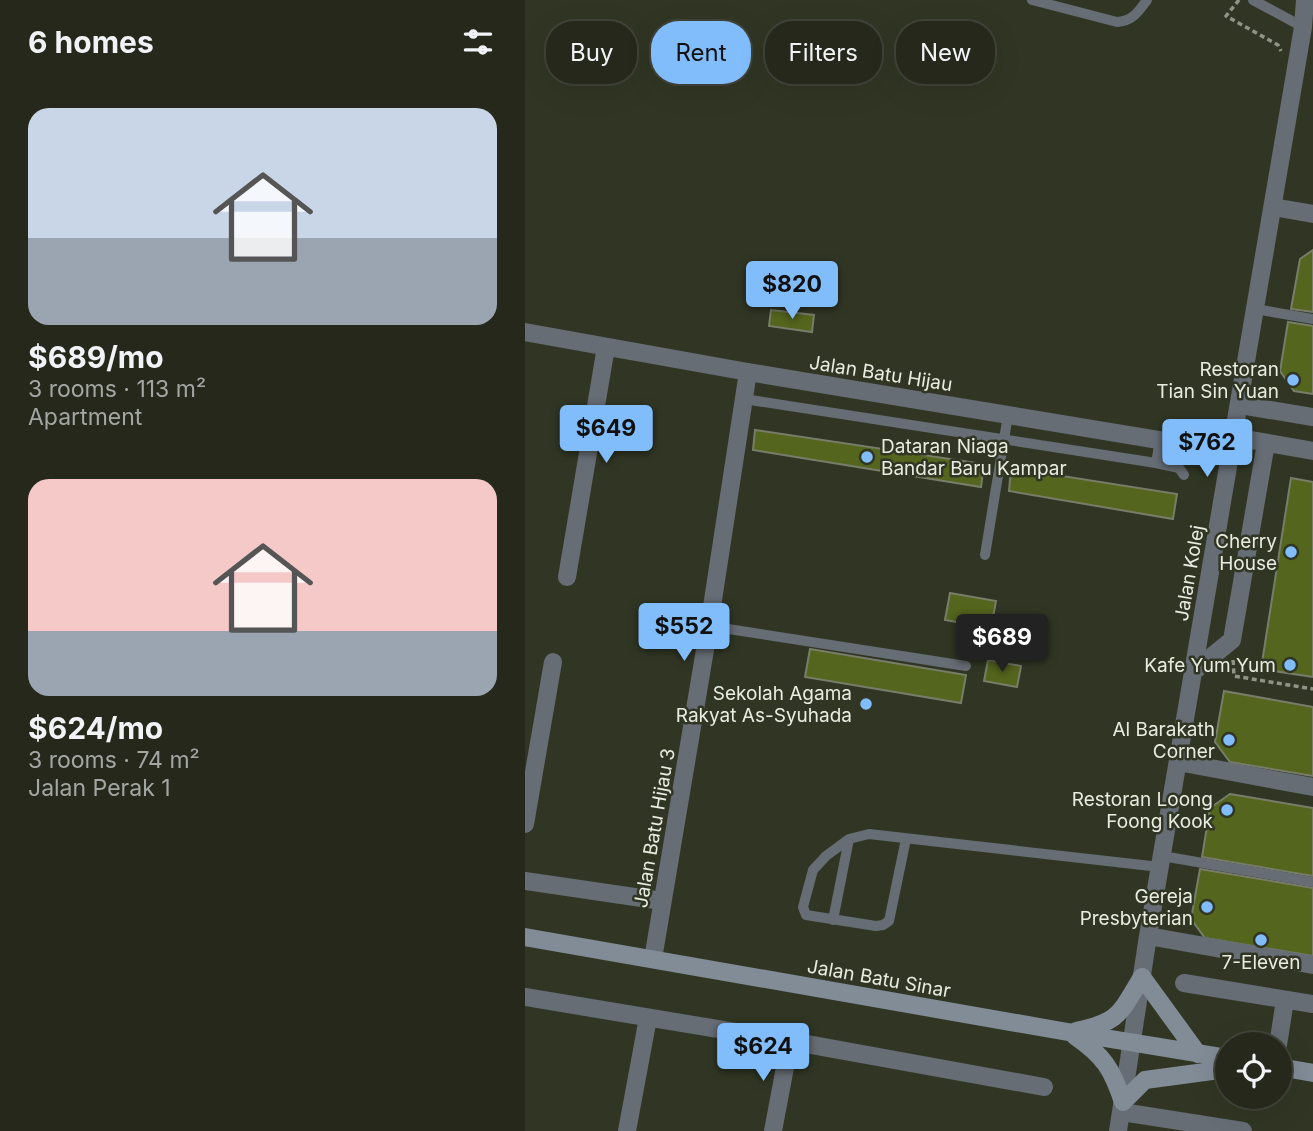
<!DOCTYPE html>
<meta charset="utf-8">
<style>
body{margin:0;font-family:Inter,sans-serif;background:#2d3024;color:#f1f3f6;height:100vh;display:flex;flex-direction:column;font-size:26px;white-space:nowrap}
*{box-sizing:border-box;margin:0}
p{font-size:23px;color:#a3a6a3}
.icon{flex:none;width:38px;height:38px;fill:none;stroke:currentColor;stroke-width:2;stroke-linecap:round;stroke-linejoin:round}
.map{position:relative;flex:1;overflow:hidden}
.panel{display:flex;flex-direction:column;background:#25281b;width:525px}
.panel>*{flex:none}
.hud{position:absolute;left:21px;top:21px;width:662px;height:63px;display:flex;gap:14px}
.fabs{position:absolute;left:690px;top:1032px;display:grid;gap:14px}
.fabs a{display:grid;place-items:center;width:77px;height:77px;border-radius:50%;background:#25281b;box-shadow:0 7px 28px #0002,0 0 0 2px #42443a;font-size:35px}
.price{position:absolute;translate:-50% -60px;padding:0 16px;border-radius:7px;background:#80bdfa;color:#111;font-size:23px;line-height:46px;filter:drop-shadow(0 2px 4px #0008)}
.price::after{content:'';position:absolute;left:50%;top:42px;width:21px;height:16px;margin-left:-10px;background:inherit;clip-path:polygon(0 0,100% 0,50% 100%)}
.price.selected{background:#222;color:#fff}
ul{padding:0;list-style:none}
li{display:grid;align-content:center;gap:14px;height:371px;padding:0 28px}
li span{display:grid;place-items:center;height:217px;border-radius:21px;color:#555}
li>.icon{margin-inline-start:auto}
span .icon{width:126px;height:126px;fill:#fffc;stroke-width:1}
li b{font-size:30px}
h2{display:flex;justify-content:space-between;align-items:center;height:84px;padding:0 28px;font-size:30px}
.pill{padding:0 24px;border-radius:28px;background:#25281b;box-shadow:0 7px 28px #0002,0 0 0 2px #42443a;font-size:24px;line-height:63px}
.pill.selected{background:#80bdfa;color:#111}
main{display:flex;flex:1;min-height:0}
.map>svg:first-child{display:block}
.building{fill:#54651d;stroke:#777d69;stroke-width:2}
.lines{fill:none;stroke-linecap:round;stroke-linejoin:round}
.path{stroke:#909486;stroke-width:3.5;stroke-dasharray:5 3.5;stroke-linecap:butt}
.lane{stroke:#666d74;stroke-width:10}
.street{stroke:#666d74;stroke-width:18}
.secondary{stroke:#828c97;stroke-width:18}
.poi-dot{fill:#80bdfa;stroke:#313624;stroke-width:2.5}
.labels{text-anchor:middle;stroke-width:5;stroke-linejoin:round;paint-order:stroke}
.poi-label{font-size:19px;fill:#e8ece1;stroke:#313624;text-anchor:end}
.street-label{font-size:19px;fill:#e8ece1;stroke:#313624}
</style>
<main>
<section class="panel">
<h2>6 homes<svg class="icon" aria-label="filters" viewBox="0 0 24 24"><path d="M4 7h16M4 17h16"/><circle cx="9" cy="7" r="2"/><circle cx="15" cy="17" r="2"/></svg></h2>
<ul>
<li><span style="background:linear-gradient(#c9d6e8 60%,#9aa5b1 0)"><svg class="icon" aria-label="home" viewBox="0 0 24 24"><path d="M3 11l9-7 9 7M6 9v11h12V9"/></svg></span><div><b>$689/mo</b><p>3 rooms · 113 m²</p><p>Apartment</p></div></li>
<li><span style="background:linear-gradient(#f6c9c9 70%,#9aa5b1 0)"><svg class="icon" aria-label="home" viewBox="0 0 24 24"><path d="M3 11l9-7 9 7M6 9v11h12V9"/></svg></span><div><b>$624/mo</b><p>3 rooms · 74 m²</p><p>Jalan Perak 1</p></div></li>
</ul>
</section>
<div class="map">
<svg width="788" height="1131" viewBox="0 0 788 1131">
<rect width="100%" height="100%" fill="#313624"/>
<path class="building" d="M788 250V312L766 309 775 259Z
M246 310 289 315 287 332 244 326Z
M763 322 788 326V394L769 391 755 371Z
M230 430 459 464 456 487 228 450Z
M486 468 652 494 648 519 484 491Z
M766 478 788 482V677L736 669Z
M425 593 471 601 466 628 420 620Z
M285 649 441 675 436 703 280 677Z
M463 660 496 666 492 687 459 681Z
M699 691 788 707V776L705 762 690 742Z
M705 794 788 808V876L677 857 685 808Z
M675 869 788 888V956L680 938 666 919Z"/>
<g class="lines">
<path class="path" d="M714 0 701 16 753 45 756 51
M708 660 709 676 788 689"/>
<path class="lane" d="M507 0 592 22C608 21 613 12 622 0
M728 0 778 27
M730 309 788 319
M219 399 631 463 635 440
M631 463 654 468 659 475
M460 555 483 415
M184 626 441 666
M324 839 301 856 288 870 278 907 281 915 351 926 358 925 364 921 381 839
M637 856 788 882
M308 920 324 839 344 834 635 867"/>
<path class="street" d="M748 207 788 214
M0 332 223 372 706 452
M715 405 788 417
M709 437 788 451
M42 577 81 347
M669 671 707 640 741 443
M653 762 788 787
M0 824 28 662
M0 881 137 901
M623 936 788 965
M128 959 184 626 223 372
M659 983 788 1004
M0 997 265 1041 519 1087
M753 1045 760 1000
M597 1112 718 1131
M102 1131 123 1018
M248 1131 265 1041
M593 1131 623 936 778 27 780 0"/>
<path class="secondary" d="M0 937 537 1031 702 1058
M551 1031C595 1022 595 1013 617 977L673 1054
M550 1036C579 1056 587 1069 598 1102L620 1080 702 1069
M754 1067 788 1073"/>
</g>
<g class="poi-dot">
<circle cx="768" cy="380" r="7"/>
<circle cx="342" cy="457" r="7"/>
<circle cx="766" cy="552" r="7"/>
<circle cx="765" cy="665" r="7"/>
<circle cx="341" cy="704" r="7"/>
<circle cx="704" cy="740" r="7"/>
<circle cx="702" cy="810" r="7"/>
<circle cx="682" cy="907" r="7"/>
<circle cx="736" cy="940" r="7"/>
</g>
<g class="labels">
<g class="poi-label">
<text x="754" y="376">Restoran<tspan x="754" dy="22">Tian Sin Yuan</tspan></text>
<text x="356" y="453" text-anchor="start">Dataran Niaga<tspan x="356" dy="22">Bandar Baru Kampar</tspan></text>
<text x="752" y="548">Cherry<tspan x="752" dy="22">House</tspan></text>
<text x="751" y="672">Kafe Yum Yum</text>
<text x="327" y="700">Sekolah Agama<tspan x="327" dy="22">Rakyat As-Syuhada</tspan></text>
<text x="690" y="736">Al Barakath<tspan x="690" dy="22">Corner</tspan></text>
<text x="688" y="806">Restoran Loong<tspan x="688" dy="22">Foong Kook</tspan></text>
<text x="668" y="903">Gereja<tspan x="668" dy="22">Presbyterian</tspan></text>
<text x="736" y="969" text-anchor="middle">7-Eleven</text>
</g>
<g class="street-label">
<text transform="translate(356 373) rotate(9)" y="7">Jalan Batu Hijau</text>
<text transform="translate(664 573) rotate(-80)" y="7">Jalan Kolej</text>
<text transform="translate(129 828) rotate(-80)" y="7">Jalan Batu Hijau 3</text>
<text transform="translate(354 978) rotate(10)" y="7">Jalan Batu Sinar</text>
</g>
</g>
</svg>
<div class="fabs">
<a><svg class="icon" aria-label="locate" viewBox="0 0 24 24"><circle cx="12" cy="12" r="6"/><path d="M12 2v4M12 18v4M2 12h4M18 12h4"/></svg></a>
</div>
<b class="price" style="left:267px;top:321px">$820</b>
<b class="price" style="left:81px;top:465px">$649</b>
<b class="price" style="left:682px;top:479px">$762</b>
<b class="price" style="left:159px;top:663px">$552</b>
<b class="price selected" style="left:477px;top:674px">$689</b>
<b class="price" style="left:238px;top:1083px">$624</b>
<div class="hud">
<a class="pill">Buy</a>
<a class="pill selected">Rent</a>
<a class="pill">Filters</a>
<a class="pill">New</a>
</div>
</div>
</main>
